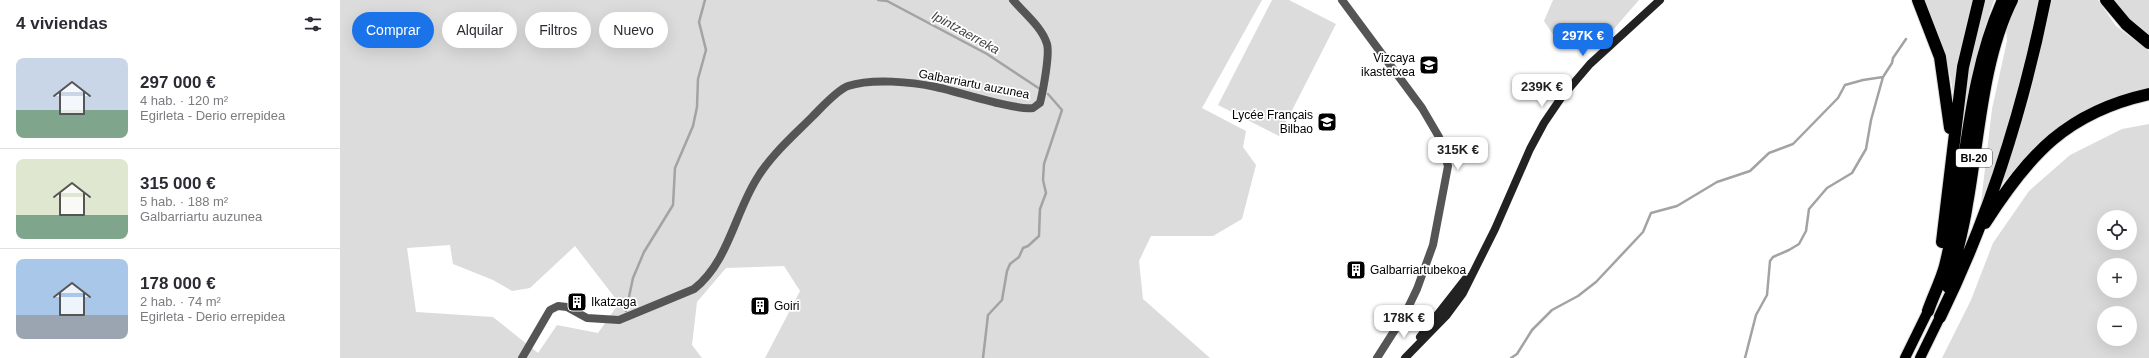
<!DOCTYPE html>
<html lang="es">
<meta charset="utf-8">
<style>
body{margin:0;font-family:Arial,sans-serif;background:#f7f7f7;color:#2b2b33;height:100vh;display:flex;flex-direction:column;font-size:15px;white-space:nowrap}
*{box-sizing:border-box;margin:0}
p{font-size:13px;color:#7c7c81}
.icon{flex:none;width:22px;height:22px;fill:none;stroke:currentColor;stroke-width:2;stroke-linecap:round;stroke-linejoin:round}
.map{position:relative;flex:1;overflow:hidden}
.details{display:flex;flex-direction:column;background:#fff;width:340px}
.details>*{flex:none}
.top-card{position:absolute;left:12px;top:12px;width:380px;height:36px;display:flex;gap:8px}
.fabs{position:absolute;left:1757px;top:210px;display:grid;gap:8px}
.fabs a{display:grid;place-items:center;width:40px;height:40px;border-radius:50%;background:#fff;box-shadow:0 4px 16px #0002;font-size:20px}
.price{position:absolute;translate:-50% -34px;padding:0 9px;border-radius:8px;background:#fff;color:#222;font-size:13px;line-height:26px;filter:drop-shadow(0 1px 2px #0008)}
.price::after{content:'';position:absolute;left:50%;top:24px;width:12px;height:9px;margin-left:-6px;background:inherit;clip-path:polygon(0 0,100% 0,50% 100%)}
.price.current{background:#1a73e8;color:#fff}
ul{padding:0;list-style:none}
li{display:flex;align-items:center;gap:12px;height:100px;padding:0 16px}
li+li{border-top:1px solid #e1e1e2}
li span{display:grid;place-items:center;flex:none;width:112px;height:80px;border-radius:8px;color:#555}
li>.icon{margin-inline-start:auto}
span .icon{width:48px;height:48px;fill:#fffc;stroke-width:1}
li b{font-size:17px}
h2{display:flex;justify-content:space-between;align-items:center;height:48px;padding:0 16px;font-size:17px}
.chip{padding:0 14px;border-radius:18px;background:#fff;box-shadow:0 4px 16px #0002;font-size:14px;line-height:36px}
.chip.current{background:#1a73e8;color:#fff}
main{display:flex;flex:1;min-height:0}
.map>svg:first-child{display:block}
.green{fill:#dcdcdc;fill-rule:evenodd}
.lines{fill:none;stroke-linecap:round;stroke-linejoin:round}
.stream{stroke:#a3a3a3;stroke-width:2.5}
.primary-casing{stroke:#dbdbdb;stroke-width:12}
.highway-casing{stroke:#dbdbdb;stroke-width:14}
.street{stroke:#555;stroke-width:8}
.secondary{stroke:#222;stroke-width:8}
.primary{stroke:#000;stroke-width:10}
.highway{stroke:#000;stroke-width:12}
.labels{text-anchor:middle;stroke-width:3.5;stroke-linejoin:round;paint-order:stroke}
.shield{fill:#fff;stroke:#4c4c4c;stroke-width:1}
.shield-label{font-size:11px;font-weight:bold;fill:#000}
.poi-label{font-size:12px;fill:#000;stroke:#fff;text-anchor:start}
.street-label{font-size:12px;fill:#000;stroke:#fff}
.water-label{font-size:13px;font-style:italic;fill:#444;stroke:#fff}
</style>
<main>
<section class="details">
<h2>4 viviendas<svg class="icon" aria-label="filters" viewBox="0 0 24 24"><path d="M4 7h16M4 17h16"/><circle cx="9" cy="7" r="2"/><circle cx="15" cy="17" r="2"/></svg></h2>
<ul>
<li><span style="background:linear-gradient(#c9d6e8 65%,#7fa58c 0)"><svg class="icon" aria-label="home" viewBox="0 0 24 24"><path d="M3 11l9-7 9 7M6 9v11h12V9"/></svg></span><div><b>297 000 €</b><p>4 hab. · 120 m²</p><p>Egirleta - Derio errepidea</p></div></li>
<li><span style="background:linear-gradient(#dfe7d0 70%,#7fa58c 0)"><svg class="icon" aria-label="home" viewBox="0 0 24 24"><path d="M3 11l9-7 9 7M6 9v11h12V9"/></svg></span><div><b>315 000 €</b><p>5 hab. · 188 m²</p><p>Galbarriartu auzunea</p></div></li>
<li><span style="background:linear-gradient(#a9c7e8 70%,#9aa5b1 0)"><svg class="icon" aria-label="home" viewBox="0 0 24 24"><path d="M3 11l9-7 9 7M6 9v11h12V9"/></svg></span><div><b>178 000 €</b><p>2 hab. · 74 m²</p><p>Egirleta - Derio errepidea</p></div></li>
</ul>
</section>
<div class="map">
<svg width="1809" height="358" viewBox="0 0 1809 358">
<rect width="100%" height="100%" fill="#fff"/>
<path class="green" d="M0 0H922L862 108 906 131 903 147 916 165 902 219 873 236H811L799 261 803 299 870 358H425L460 291 444 266 386 268 357 302 352 345 362 358H0ZM110 245 113 264 153 280 172 291 190 288 235 246 279 303 258 333 217 325 198 353 153 317 76 312 67 248Z
M932 0H949L996 24 939 136 878 105Z
M1213 0H1299L1266 38 1216 39 1204 21Z
M1583 0H1632L1616 68 1613 94C1610 61 1596 30 1583 0Z
M1642 0H1654L1640 43 1618 153 1630 61Z
M1676 0H1700C1684 72 1665 142 1640 211L1652 109 1667 41 1666 25Z
M1712 0H1758L1776 26 1809 51V88L1732 119 1696 146 1661 185 1689 98Z
M1770 0H1809V37Z
M1809 124V358H1602L1631 300 1653 243 1689 191 1730 155 1782 129ZM1764 217H1790V243H1764ZM1764 265H1790V291H1764ZM1764 313H1790V339H1764Z"/>
<g class="lines">
<path class="stream" d="M538 0 547 1 647 54 700 89
M286 311 293 278 304 252 333 205 335 168 353 126 357 107 358 79 366 50 359 22 365 0
M643 358 648 315 662 300 667 271 670 264 679 257 683 248 688 246 699 236 700 209 706 193 703 180 704 164 722 110 708 94
M1171 358 1177 354 1192 330 1212 310 1238 296 1256 282 1303 232 1311 213 1337 206 1377 182 1410 171 1429 153 1453 144 1498 98 1505 85 1523 80 1543 77
M1405 358 1416 315 1427 295 1430 261 1433 257 1449 250 1459 244 1466 231 1469 209 1487 188 1512 173 1526 149 1531 120 1543 77 1552 63 1553 58 1566 39"/>
<defs>
<path id="primary" d="M1565 358 1588 311
M1580 358 1600 317"/>
<path id="highway" d="M1578 0 1600 57 1610 128
M1766 0 1786 24 1809 43
M1645 223C1689 154 1727 112 1809 94
M1602 242 1623 67 1639 0
M1608 287C1615 259 1623 232 1627 204 1639 138 1642 60 1672 0
M1588 311C1593 296 1601 281 1605 266 1627 178 1625 84 1663 0
M1600 317C1649 217 1683 109 1705 0"/>
</defs>
<use href="#primary" class="primary-casing"/>
<use href="#highway" class="highway-casing"/>
<path class="street" d="M1002 0 1082 108 1099 137 1108 166 1093 245 1077 289 1065 314 1037 358
M182 358 210 310 218 306 227 307 247 318 279 320 354 289C388 262 394 216 416 180 430 156 452 137 472 117 481 108 497 90 508 86 532 78 572 82 596 87 616 91 676 111 693 108 695 107 698 104 700 103 703 91 710 54 707 44 702 27 684 13 673 0"/>
<path class="secondary" d="M1080 337 1127 277
M1065 358 1106 316 1123 293 1155 229 1190 149 1204 123 1221 98 1250 64 1320 0"/>
<use href="#primary" class="primary"/>
<use href="#highway" class="highway"/>
</g>
<defs>
<symbol id="school-square" viewBox="-11 -11 22 22"><rect x="-9" y="-9" width="18" height="18" rx="4" fill="#000" stroke="#fff"/><path d="M0-5L7-2L0 1L-7-2ZM-4 1L0 2.5L4 1V4Q0 6-4 4Z" fill="#fff"/></symbol>
<symbol id="building-square" viewBox="-11 -11 22 22"><rect x="-9" y="-9" width="18" height="18" rx="4" fill="#000" stroke="#fff"/><path d="M-4-6H4V6H1V3H-1V6H-4ZM-2.5-4.3h1.7v1.8h-1.7ZM.8-4.3h1.7v1.8H.8ZM-2.5-1h1.7V.8h-1.7ZM.8-1h1.7V.8H.8Z" fill="#fff"/></symbol>
</defs>
<g fill-rule="evenodd">
<use href="#school-square" x="1078" y="54" width="22" height="22"/>
<use href="#school-square" x="976" y="111" width="22" height="22"/>
<use href="#building-square" x="1005" y="259" width="22" height="22"/>
<use href="#building-square" x="226" y="291" width="22" height="22"/>
<use href="#building-square" x="409" y="295" width="22" height="22"/>
</g>
<g class="labels">
<rect class="shield" x="1616" y="149" width="36" height="18" rx="3"/>
<g class="shield-label">
<text x="1634" y="162">BI-20</text>
</g>
<g class="poi-label">
<text x="1075" y="62" text-anchor="end">Vizcaya<tspan x="1075" dy="14">ikastetxea</tspan></text>
<text x="973" y="119" text-anchor="end">Lycée Français<tspan x="973" dy="14">Bilbao</tspan></text>
<text x="1030" y="274">Galbarriartubekoa</text>
<text x="251" y="306">Ikatzaga</text>
<text x="434" y="310">Goiri</text>
</g>
<g class="street-label">
<text transform="translate(634 84) rotate(11)" y="4">Galbarriartu auzunea</text>
</g>
<g class="water-label">
<text transform="translate(626 32) rotate(29)" y="5">Ipintzaerreka</text>
</g>
</g>
</svg>
<div class="fabs">
<a><svg class="icon" aria-label="locate" viewBox="0 0 24 24"><circle cx="12" cy="12" r="6"/><path d="M12 2v4M12 18v4M2 12h4M18 12h4"/></svg></a>
<a>+</a>
<a>−</a>
</div>
<b class="price current" style="left:1243px;top:57px">297K €</b>
<b class="price" style="left:1202px;top:108px">239K €</b>
<b class="price" style="left:1118px;top:171px">315K €</b>
<b class="price" style="left:1064px;top:339px">178K €</b>
<div class="top-card">
<a class="chip current">Comprar</a>
<a class="chip">Alquilar</a>
<a class="chip">Filtros</a>
<a class="chip">Nuevo</a>
</div>
</div>
</main>
